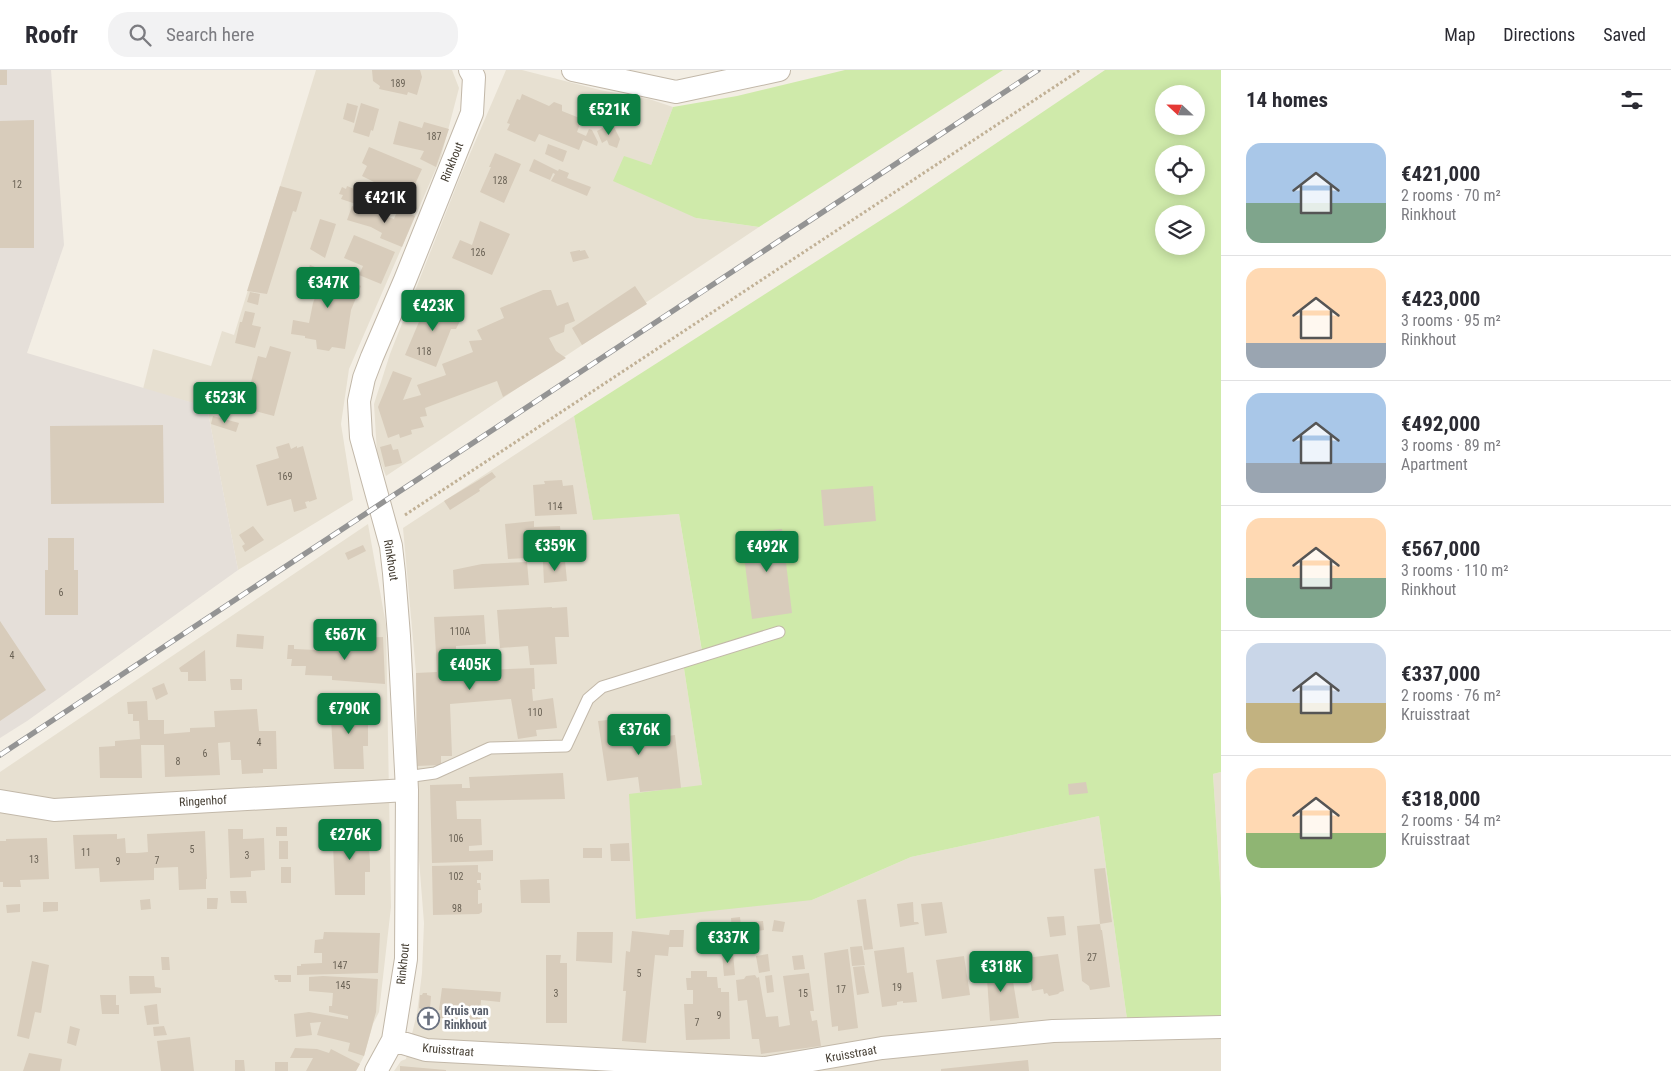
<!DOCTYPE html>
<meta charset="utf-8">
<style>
body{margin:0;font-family:"Roboto Condensed",sans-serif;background:#f2f2f3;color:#2b2b33;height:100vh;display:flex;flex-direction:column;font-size:19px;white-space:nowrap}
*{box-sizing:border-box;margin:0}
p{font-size:16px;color:#7c7c81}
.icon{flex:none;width:28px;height:28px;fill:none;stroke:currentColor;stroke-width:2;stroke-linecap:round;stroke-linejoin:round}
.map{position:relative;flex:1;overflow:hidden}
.panel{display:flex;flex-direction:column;background:#fff;width:450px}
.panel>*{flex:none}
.needle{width:32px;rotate:292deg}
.controls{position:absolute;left:1155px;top:15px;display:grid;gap:10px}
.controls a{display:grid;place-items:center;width:50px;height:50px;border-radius:50%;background:#fff;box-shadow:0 2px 12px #0003;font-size:25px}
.price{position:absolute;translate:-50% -42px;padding:0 11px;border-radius:5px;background:#0b8043;color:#fff;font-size:16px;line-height:32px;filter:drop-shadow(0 1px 2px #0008)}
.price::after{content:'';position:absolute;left:50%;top:30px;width:15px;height:11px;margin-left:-8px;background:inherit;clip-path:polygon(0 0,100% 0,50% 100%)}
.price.on{background:#222;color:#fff}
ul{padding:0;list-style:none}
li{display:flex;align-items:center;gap:15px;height:125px;padding:0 25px}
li+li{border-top:1px solid #e1e1e2}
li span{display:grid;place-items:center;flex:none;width:140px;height:100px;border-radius:15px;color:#555}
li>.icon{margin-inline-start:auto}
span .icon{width:60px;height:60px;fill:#fffc;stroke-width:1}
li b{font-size:21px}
h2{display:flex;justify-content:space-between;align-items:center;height:60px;padding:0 25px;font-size:21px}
header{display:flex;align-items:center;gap:30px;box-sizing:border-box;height:70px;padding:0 25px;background:#fff;border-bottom:1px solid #e1e1e2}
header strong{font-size:24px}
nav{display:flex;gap:28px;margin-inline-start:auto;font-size:18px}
.search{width:350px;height:45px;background:#f2f2f3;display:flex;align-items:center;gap:12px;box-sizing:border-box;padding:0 18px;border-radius:20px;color:#7c7c81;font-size:19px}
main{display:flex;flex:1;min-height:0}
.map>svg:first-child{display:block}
.residential{fill:#e7e0d1}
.industrial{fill:#e5dfd9}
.green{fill:#cfeaaa;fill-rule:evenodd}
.building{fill:#d8ccbb}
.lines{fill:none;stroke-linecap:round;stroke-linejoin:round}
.lane-casing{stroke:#c2b8a9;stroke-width:13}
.street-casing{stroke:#c2b8a9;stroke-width:24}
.path{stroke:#c1b196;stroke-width:3;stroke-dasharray:2.5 2.5;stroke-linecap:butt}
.lane{stroke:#fff;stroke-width:11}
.street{stroke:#fff;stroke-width:22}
.rail-casing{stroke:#949494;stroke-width:5.5}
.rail{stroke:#fff;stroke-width:4;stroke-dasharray:11;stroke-linecap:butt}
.labels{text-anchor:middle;stroke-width:5;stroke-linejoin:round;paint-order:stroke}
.number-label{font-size:10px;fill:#6a6255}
.street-label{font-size:12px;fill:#453e33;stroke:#fff}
.worship-label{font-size:12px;font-weight:bold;fill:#5b616d;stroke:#fff;text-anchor:start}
</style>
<header>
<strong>Roofr</strong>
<div class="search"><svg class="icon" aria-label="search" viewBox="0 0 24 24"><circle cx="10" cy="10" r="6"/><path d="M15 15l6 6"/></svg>Search here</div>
<nav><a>Map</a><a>Directions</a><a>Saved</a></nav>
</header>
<main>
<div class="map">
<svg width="1221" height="1001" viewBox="0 0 1221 1001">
<rect width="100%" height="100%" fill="#f3eee4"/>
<path class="residential" d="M316 0H452L459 18 441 87 349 299 341 354 353 430 238 500 207 337 143 319 153 279 211 296 222 261 234 265Z
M506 0H522L600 20 649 29 673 37 651 95 696 148 759 157 386 406 377 383 374 334 390 284 460 107Z
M574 346 593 449 679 444 703 588 683 592 702 715 812 830 911 787 1099 746 1127 949 1221 946V1001H394L401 991 406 989 417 943 422 903 424 853 418 777 416 603 403 458Z
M368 454 386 555 391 837 379 942 373 954 364 986 356 1001H0V702Z
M1221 702V828L1213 704Z"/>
<path class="industrial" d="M0 0H51L64 175 27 283 207 337 238 500 27 651 0 668Z"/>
<path class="green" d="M845 0H1003L759 157 696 148 613 111 624 86 651 95 673 37 737 26Z
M1105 0H1221V702L1213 704 1221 828V946L1127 949 1099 746 911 787 812 830 636 849 629 724 702 715 683 592 703 587 679 444 593 450 574 346 903 136ZM1164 24H1196V56H1164ZM1164 84H1196V116H1164ZM1164 144H1196V176H1164Z"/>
<path class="building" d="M0 0H7V15H0Z
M372 0H420L422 7 417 25 408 22 407 25 379 19 380 16 373 11Z
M522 24 549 36 554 32 562 35V41L582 49 577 62 586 66 589 59 592 60 598 72 597 76 583 70 579 80 539 64 535 72 507 60 510 54 507 53 517 29 520 30Z
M347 33 358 36 354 53 343 49Z
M361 33 379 39 373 61 371 60 369 67 353 62Z
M34 50V178H0V51Z
M399 51 422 58 424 52 449 59 436 97 420 89 424 81 393 74Z
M612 53 620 69 617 78 609 75 607 70 602 73 597 61Z
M548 74 567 81 563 92 545 84Z
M369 77 422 99 406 134 371 119 374 112 362 106 367 96 362 93Z
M495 83 521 94 504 133 480 122 491 97H489Z
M534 89 558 101 559 99 569 103 567 108 591 117 587 126 551 111 555 104 553 103 550 110 529 101Z
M280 116 302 122 296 142 293 141 267 224 247 221Z
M347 116 364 123 359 135 341 129 343 125 339 124 342 117 346 119Z
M352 136 394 149 398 139 415 146 402 177 380 168 382 163 371 157 347 150Z
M320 149 336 154 325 188 310 179Z
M480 151 510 164 492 205 452 188 460 170 472 175Z
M354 165 395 182 381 214 359 205 363 196 344 188Z
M580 180V181L585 180 589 188 573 192 570 182Z
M310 195 361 216 351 240 345 279 332 277 329 281 317 279 316 270 305 268V266L291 264 293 250 309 253 313 233 316 225 301 221Z
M635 216 647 234 582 275 572 258Z
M543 220H551L557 236 568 232 575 251 565 255 564 262 549 268 556 281 566 288 503 327 497 311 425 338 427 346 420 347 424 357 411 360 412 364 400 368 399 364 388 368 378 337 393 301 412 308 403 330 421 325 417 315 446 305 442 294 473 282 469 271 482 270 477 260 504 248 500 238Z
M250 222 260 224 258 235 247 232Z
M429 228 464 243 456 259H451L436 297 405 285Z
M245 241 255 243 252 255 261 257 255 278 235 273 240 252H242Z
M270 276 291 282 274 346 244 338 258 286 266 288Z
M213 346 239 353 236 362 211 354Z
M163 355 164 433 51 434 50 356Z
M289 373 291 379 297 376V378L303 376 317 429 309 432V431L305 432 307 438 294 442 291 429 267 436 256 395 279 388 276 377Z
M391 374 393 380 398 379 402 393 385 397 380 377Z
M492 402 496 407 479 419 480 421 450 440 444 431Z
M562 410 563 416 573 415 577 444 535 446 533 415 545 414 544 411Z
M873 416 876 451 824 456 821 420Z
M534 451V457L560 456 563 487 540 490 539 478 527 479V488L508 489 505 454Z
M253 456 264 470 245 482 242 476 245 474 239 465Z
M782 459 792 543 752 549 741 463Z
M48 468H74V500H78V545H45V500H48Z
M363 475 366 481 348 490 345 483Z
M565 491 567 511 544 513 543 492Z
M527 492 529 515 454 519 453 500 482 494Z
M552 537V538L567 537 569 567H555L557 594 530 595 528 576 500 578 497 540Z
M484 545 486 574 456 576V590H459V601L534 598 535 619H532L533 631 553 628 557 658 536 660 537 666 518 669 511 629 450 634 452 686H441V695L417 696 416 603 437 602 434 547Z
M0 551 46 620 0 651Z
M237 564 264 566 263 579 236 577Z
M383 567 385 614 332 610V606L305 605 306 596H291L292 589H287L288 575H294V579L339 581V576H355V568Z
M205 580 206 611H188V602H181L179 598Z
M230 609H242V620H231Z
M164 613 168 624 156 630 152 618Z
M147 631 148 650H164V664L190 662V658L215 657 214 641 257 639 259 661H276L277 699H263V703L242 704 241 690H231L230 672 218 673 220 705 165 707 164 675H141L142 708H100L99 677 115 676V671L140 669 139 651H133V644H128L127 632Z
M332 632H363V654L368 653V676H363L364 699H334L331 649H333Z
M636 647 638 670 675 665 681 718 640 722 638 707 607 711 598 651Z
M563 703 565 729 456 731 457 749H481L482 775 469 776V781L493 780V791L432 793 430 715 462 714V718H470L469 707Z
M1086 712 1088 723 1069 725 1068 714Z
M276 757H287V766H276Z
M334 757H364L365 779H369L370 791V802H365V825H335L333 774H335Z
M228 759H243V769L264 768 265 800 251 801V807L230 808Z
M205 761 207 809H206V819L179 820 178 797 154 798V810L100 812 99 798 75 799 73 765 117 764V769L125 768 126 783H137L148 782 147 764Z
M47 768 49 809 20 810 21 817H3V812H0V771H6V769Z
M279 771H288V789H279Z
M629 773 630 791H611L610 774Z
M583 778H602V788H583Z
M478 795V802L481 803V810H477V813H480L481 820H478V834L482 833V842L479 844 433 845 432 796Z
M281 797H291V813H281Z
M1105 798 1112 852 1100 854 1094 799Z
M549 809 550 833H521L520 810Z
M230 821H246L247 833H231Z
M207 828H218L217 839H207Z
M150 829 151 839 141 840 140 830Z
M866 829 873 879 864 880 857 830Z
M43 832H58V841L43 842Z
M913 832 914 852H918L919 854 900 857 897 834Z
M942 832 947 863 925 866 921 834Z
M20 834V842L7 843 6 835Z
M1064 846 1066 865 1050 867 1047 847Z
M740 847 741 856H746L747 863 732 865 731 848Z
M774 850 785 852 783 862 772 861Z
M763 851 764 860 751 862 749 852Z
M1100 854 1101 860H1102L1110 917 1090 920 1089 916 1082 911 1077 856Z
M670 860H684L683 877H669L668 886 655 885 646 973 622 971 626 921H623L626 881 630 882 632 861 669 865Z
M324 862 380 863 378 903 297 905V896H301V894L322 893V883H314L315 870 323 869Z
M577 862H613L612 893 576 891Z
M862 876 865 895 852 896 850 877Z
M904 877 907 903 913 902 917 932 903 933V931L897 932V935L882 937 874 881Z
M848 879 858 958 838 961V956L832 957 824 883Z
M733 883 735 905 724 906 722 884Z
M768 884 770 901 759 903 756 886Z
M1058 884 1064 921 1060 922 1058 924 1049 926 1047 923 1044 924 1043 919 1032 921 1026 888Z
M546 885H561L560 893H567V953H546Z
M803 885 805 899 794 900 792 886Z
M964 886 970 925 942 929 936 890Z
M161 887H169L170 900H162Z
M32 891 49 895 41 943 35 942 29 969 17 966Z
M1010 893 1019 948 990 951 986 895Z
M864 896 869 923 857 925 853 897Z
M691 901H707V907H717L718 918H721V922H729L730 969 686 970 684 934H693V920H687L686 908H691Z
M809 903 814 941H810L812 951 817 950 821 976 761 984 759 969H752L747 930 738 931 736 910 744 909 746 906 755 905 757 908 759 907 766 947 778 946 779 957 790 955 783 906Z
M274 905H291V912H278V910H275Z
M772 905 774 922 767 923 765 906Z
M129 906H154L155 917 161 918V923L130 924Z
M323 906 378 909 376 942 364 986 348 981 350 973 317 965 321 952 310 953 312 965 296 967 294 944 309 942 348 949V946L329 942V936H332L333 923 309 921V907Z
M442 918 501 922 500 932 481 930 480 949 440 948 441 940H439Z
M423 923H427V925L431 926 430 939 425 938V941H421V939L419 938 420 925H422Z
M100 925H116V935H119V944H102Z
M157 934 159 954 147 955 144 936Z
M70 956 80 959 76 976 67 973Z
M164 956 167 965 154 966 153 957Z
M190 967 194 1001H161L157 971Z
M295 978 317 979 329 983 331 979 360 994 356 1001H306L313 988H290Z
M29 983 62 989 60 1001H23Z
M235 990H244L245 1001H235Z
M1028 990 1029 1001H941V999Z
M275 992H288V1001H275Z
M400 996 446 1000V1001H400Z"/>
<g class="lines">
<defs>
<path id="lane" d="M406 707 435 703 490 678 566 676 588 629 602 617 779 562"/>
<path id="street" d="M573 0 676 22 779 0
M0 731 54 740 407 720
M393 970 426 980 765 998 882 978 1053 961 1221 957
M376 1001 393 970 406 889 407 720 399 566 394 503 391 476 361 367 359 331 364 308 372 287 405 210 472 43 474 7 470 0"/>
</defs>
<use href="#lane" class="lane-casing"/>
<use href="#street" class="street-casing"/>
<path class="path" d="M405 445 1080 0"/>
<use href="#lane" class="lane"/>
<use href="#street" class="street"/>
<defs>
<path id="rail" d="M0 685 1038 0"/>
</defs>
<use href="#rail" class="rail-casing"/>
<use href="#rail" class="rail"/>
</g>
<defs>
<symbol id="church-ring" viewBox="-11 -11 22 22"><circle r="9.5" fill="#fff" stroke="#6b7280" stroke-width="1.5"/><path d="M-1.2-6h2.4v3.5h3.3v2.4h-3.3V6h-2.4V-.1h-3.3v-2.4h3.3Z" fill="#6b7280"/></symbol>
</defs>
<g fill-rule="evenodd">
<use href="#church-ring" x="416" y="936" width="25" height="25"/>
</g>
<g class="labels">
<g class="number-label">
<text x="398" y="17">189</text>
<text x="434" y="70">187</text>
<text x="500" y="114">128</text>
<text x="17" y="118">12</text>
<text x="478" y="186">126</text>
<text x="424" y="285">118</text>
<text x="285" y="410">169</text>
<text x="555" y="440">114</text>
<text x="61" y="526">6</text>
<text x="460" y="565">110A</text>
<text x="12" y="589">4</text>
<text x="535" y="646">110</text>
<text x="259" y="676">4</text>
<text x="205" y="687">6</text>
<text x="178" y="695">8</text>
<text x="456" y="772">106</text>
<text x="192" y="783">5</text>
<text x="86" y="786">11</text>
<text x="247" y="789">3</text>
<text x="34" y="793">13</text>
<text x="157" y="794">7</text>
<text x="118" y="795">9</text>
<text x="456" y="810">102</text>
<text x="457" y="842">98</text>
<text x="1092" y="891">27</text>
<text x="340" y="899">147</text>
<text x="639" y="907">5</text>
<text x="343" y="919">145</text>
<text x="897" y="921">19</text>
<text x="841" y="923">17</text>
<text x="556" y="927">3</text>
<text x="803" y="927">15</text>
<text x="719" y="949">9</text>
<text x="697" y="956">7</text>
</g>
<g class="street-label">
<text transform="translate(452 92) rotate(-68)" y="4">Rinkhout</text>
<text transform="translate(391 490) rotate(81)" y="4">Rinkhout</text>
<text transform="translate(203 731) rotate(-3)" y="4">Ringenhof</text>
<text transform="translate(403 894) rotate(-84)" y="4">Rinkhout</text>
<text transform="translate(448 980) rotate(5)" y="4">Kruisstraat</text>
<text transform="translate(851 984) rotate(-10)" y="4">Kruisstraat</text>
</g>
<g class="worship-label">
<text x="444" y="945">Kruis van<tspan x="444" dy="14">Rinkhout</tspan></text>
</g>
</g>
</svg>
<div class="controls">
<a><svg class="needle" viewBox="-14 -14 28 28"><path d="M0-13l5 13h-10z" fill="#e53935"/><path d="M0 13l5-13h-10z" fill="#7c7c81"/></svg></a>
<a><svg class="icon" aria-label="locate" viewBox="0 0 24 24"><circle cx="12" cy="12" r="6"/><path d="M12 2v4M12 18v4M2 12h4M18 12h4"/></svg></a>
<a><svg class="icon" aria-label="layers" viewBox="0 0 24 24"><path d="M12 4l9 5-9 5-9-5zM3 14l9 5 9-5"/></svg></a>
</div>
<b class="price" style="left:609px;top:66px">€521K</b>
<b class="price on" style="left:385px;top:154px">€421K</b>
<b class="price" style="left:328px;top:239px">€347K</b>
<b class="price" style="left:433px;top:262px">€423K</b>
<b class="price" style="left:225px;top:354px">€523K</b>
<b class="price" style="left:555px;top:502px">€359K</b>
<b class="price" style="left:767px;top:503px">€492K</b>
<b class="price" style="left:345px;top:591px">€567K</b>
<b class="price" style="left:470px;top:621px">€405K</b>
<b class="price" style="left:349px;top:665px">€790K</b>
<b class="price" style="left:639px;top:686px">€376K</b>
<b class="price" style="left:350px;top:791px">€276K</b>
<b class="price" style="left:728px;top:894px">€337K</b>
<b class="price" style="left:1001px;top:923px">€318K</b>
</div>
<section class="panel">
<h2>14 homes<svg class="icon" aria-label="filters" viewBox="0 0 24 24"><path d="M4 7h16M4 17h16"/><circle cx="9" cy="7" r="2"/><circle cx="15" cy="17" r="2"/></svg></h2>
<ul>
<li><span style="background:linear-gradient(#a9c7e8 60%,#7fa58c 0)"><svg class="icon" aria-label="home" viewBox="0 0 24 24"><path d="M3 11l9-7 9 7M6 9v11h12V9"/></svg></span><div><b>€421,000</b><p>2 rooms · 70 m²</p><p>Rinkhout</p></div></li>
<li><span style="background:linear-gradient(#ffd9b3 75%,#9aa5b1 0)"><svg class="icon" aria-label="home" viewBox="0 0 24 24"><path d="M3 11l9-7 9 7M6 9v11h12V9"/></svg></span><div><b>€423,000</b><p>3 rooms · 95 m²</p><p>Rinkhout</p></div></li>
<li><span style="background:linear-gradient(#a9c7e8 70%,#9aa5b1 0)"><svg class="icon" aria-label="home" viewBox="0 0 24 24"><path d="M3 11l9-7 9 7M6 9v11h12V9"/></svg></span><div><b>€492,000</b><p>3 rooms · 89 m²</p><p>Apartment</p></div></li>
<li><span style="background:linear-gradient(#ffd9b3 60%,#7fa58c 0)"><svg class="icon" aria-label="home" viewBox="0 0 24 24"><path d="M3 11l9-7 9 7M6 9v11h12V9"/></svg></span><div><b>€567,000</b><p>3 rooms · 110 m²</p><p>Rinkhout</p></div></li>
<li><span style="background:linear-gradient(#c9d6e8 60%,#c2b280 0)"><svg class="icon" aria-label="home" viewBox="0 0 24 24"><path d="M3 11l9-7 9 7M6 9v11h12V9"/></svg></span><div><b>€337,000</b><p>2 rooms · 76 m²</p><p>Kruisstraat</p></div></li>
<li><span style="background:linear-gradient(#ffd9b3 65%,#8fb573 0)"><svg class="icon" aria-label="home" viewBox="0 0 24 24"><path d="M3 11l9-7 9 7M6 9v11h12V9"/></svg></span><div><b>€318,000</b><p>2 rooms · 54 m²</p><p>Kruisstraat</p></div></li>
</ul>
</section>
</main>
